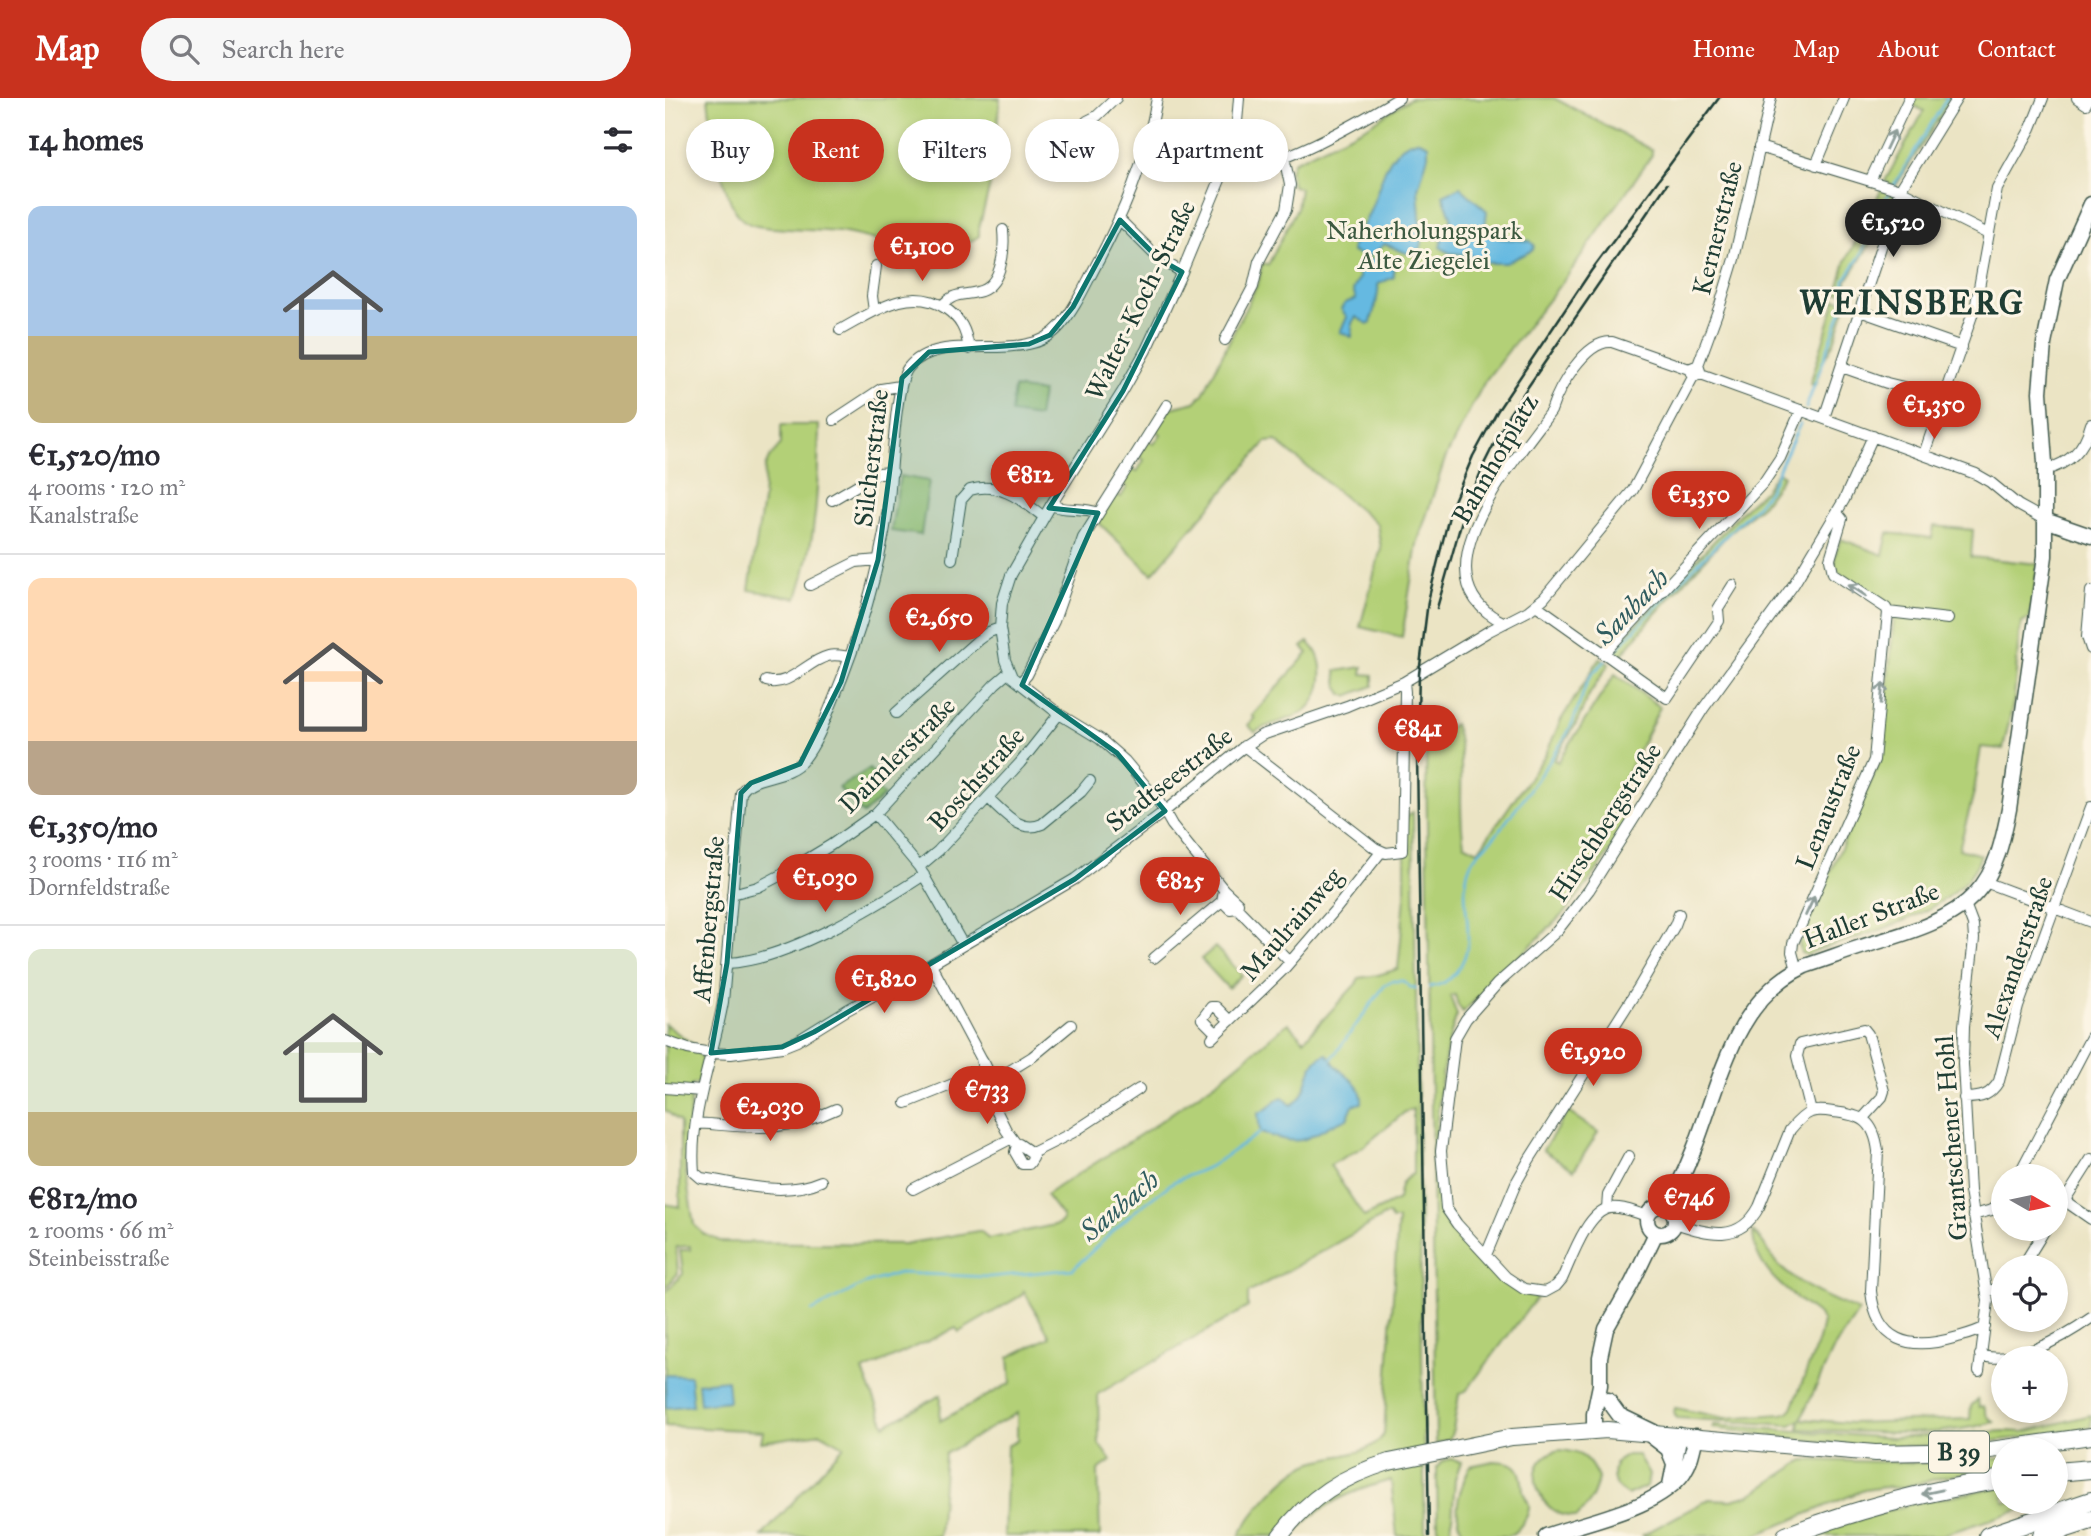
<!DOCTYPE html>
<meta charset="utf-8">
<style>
body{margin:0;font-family:"IM FELL Great Primer",serif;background:#f7f7f7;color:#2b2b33;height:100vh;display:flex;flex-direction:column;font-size:26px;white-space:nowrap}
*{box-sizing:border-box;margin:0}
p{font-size:23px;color:#7c7c81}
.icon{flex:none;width:38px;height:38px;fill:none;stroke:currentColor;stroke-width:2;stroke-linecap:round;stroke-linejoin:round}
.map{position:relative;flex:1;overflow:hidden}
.side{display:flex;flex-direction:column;background:#fff;width:665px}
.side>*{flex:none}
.guide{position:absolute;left:21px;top:21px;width:665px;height:63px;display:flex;gap:14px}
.needle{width:46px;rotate:99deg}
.buttons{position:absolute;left:1326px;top:1066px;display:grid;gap:14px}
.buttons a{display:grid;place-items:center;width:77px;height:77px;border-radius:50%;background:#fff;box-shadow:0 4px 10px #0003;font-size:35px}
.price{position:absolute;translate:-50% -60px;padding:0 16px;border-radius:24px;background:#c8321e;color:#fff;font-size:23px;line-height:46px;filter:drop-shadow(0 2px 4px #0008)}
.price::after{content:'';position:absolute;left:50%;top:42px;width:21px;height:16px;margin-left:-10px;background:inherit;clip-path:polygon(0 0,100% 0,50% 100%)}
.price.active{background:#222;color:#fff}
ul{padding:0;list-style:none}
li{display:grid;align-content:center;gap:14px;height:371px;padding:0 28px}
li+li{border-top:2px solid #e1e1e2}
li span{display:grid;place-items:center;height:217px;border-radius:14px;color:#555}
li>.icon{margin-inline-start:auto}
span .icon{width:126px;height:126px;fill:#fffc;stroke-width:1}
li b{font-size:30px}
h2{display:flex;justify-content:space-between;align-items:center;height:84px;padding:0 28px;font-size:30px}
.pill{padding:0 24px;border-radius:32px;background:#fff;box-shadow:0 4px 10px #0003;font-size:24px;line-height:63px}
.pill.active{background:#c8321e;color:#fff}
header{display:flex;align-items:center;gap:42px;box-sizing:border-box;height:98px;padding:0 35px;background:#c8321e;color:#fff}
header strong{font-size:33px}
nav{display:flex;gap:38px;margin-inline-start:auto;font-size:24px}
.search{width:490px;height:63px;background:#f7f7f7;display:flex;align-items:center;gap:18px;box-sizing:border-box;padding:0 24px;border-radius:38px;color:#7c7c81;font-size:26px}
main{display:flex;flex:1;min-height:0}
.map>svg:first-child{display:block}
.green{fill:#b3d077;stroke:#698656;stroke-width:2;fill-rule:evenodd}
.water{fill:#65b9e1;stroke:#427b8a;stroke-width:2}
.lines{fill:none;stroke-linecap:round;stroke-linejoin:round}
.stream{stroke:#65b9e1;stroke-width:2.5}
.street-casing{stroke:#3e564a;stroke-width:12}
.secondary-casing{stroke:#3e564a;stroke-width:17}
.primary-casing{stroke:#3e564a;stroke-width:18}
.highway-casing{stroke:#3e564a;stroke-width:20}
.street{stroke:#fff;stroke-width:10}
.secondary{stroke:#fff;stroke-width:14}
.primary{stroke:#fff;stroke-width:16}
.highway{stroke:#fff;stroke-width:18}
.rail{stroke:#1f3d34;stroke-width:2.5}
.primary-bridge-casing{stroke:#3e564a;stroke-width:18;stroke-linecap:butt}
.primary-bridge{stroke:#fff;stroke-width:16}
.oneway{stroke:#8f9e9a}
.marked{fill:#0f766e;fill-opacity:0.2;stroke:#0f766e;stroke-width:5;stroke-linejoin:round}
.labels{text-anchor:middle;stroke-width:6;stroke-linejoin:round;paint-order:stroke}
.shield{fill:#fcf5e5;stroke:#617469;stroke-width:2}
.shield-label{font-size:24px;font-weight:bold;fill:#1f3d34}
.street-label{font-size:26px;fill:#1f3d34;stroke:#fcf5e5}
.park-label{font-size:26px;fill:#3d5a41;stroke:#fcf5e5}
.water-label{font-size:28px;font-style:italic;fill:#305c5f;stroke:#fcf5e5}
.district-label{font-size:33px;font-weight:bold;letter-spacing:2px;fill:#1f3d34;stroke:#fcf5e5}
</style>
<header>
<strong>Map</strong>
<div class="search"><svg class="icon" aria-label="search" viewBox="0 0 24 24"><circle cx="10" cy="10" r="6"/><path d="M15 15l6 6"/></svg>Search here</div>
<nav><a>Home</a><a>Map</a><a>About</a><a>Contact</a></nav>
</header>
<main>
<section class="side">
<h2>14 homes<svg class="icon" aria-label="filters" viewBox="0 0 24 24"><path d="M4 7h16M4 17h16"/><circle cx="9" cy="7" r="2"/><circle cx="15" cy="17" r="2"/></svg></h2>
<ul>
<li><span style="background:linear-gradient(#a9c7e8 60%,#c2b280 0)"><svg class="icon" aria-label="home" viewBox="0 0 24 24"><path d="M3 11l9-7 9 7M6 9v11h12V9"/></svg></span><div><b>€1,520/mo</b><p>4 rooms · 120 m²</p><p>Kanalstraße</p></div></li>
<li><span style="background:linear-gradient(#ffd9b3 75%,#b9a48a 0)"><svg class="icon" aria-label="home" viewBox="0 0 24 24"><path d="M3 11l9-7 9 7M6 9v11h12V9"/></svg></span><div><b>€1,350/mo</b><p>3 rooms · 116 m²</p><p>Dornfeldstraße</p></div></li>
<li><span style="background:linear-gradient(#dfe7d0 75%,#c2b280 0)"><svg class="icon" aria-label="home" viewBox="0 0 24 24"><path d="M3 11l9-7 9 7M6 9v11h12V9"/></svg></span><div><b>€812/mo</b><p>2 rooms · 66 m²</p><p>Steinbeisstraße</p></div></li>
</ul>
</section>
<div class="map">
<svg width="1426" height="1438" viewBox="0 0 1426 1438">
<rect width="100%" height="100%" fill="#fcf5e5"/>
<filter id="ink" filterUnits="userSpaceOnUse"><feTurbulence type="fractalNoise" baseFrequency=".0143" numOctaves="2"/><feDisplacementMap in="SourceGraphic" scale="14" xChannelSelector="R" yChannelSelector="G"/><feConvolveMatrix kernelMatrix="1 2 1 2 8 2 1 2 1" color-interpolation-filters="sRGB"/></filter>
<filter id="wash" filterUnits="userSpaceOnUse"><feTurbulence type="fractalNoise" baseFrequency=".00686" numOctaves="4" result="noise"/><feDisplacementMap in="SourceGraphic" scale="28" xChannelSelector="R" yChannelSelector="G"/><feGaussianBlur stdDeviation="1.57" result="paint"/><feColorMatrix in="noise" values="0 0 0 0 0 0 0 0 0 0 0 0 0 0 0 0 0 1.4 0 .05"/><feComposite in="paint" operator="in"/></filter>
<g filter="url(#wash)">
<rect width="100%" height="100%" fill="#ebe4c4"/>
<path class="green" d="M43 0H335L328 75 314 130V138C298 151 266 152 247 150 222 147 198 137 173 134 152 132 130 132 109 130 98 129 87 129 78 122 57 105 46 28 43 0Z
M746 0H889L987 52V57L908 170 820 283 800 321 780 361 752 446 737 539 695 529 716 450 712 426 611 343 601 344 487 476 433 424 450 396 456 399 462 389 457 385 466 371 472 374 479 362 474 358 483 343 489 346 496 336 491 332 506 310 530 304 538 296 594 183 597 165 603 167 632 110 635 90 628 88 625 73 628 64 701 29Z
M1249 0H1287L1230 89 1220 83 1259 13 1246 6Z
M1217 90 1230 95 1224 111 1217 109 1204 148 1182 182V195H1172L1181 163Z
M1171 201 1182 204 1169 244 1158 263 1150 287 1145 286Z
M349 290 377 294 373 319 346 315Z
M116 327H154C153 391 152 439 132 500L84 492 98 403 100 369 104 360 116 346Z
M1112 374 1118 378 1098 406 1063 436 990 516 954 560 945 553 1083 407 1100 392Z
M235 378 264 383 256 437 226 433Z
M1269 428 1308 432 1306 459 1373 466 1365 520 1357 525 1354 535 1349 601 1338 651 1316 649 1309 694 1294 751 1316 757C1297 814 1203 835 1152 852L1142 857 1136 855 1134 844 1215 663 1229 519 1228 510 1223 505 1174 475C1166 463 1171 453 1176 441L1218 457 1223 435 1267 440Z
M643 544C662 560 660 596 641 612 629 622 605 624 590 634L583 627 590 620 587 618 643 555 637 549Z
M935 560 944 566 924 597 912 624 889 662 893 664 950 576 995 609 948 704 971 714 924 784 899 815 798 914 793 907 790 897 785 898 792 917C775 959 763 1065 776 1109 782 1130 832 1181 852 1192 858 1195 866 1197 872 1199L801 1293 794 1296 788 1332 784 1342 771 1346 761 658 763 619 770 620 772 631H782L789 626C803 663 791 706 799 746L813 753 881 656 896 622Z
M698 569 697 576 708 577V588L682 598 677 596 673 589 671 573Z
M204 671 217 685 212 691 219 698 198 716 174 690Z
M748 714 760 1438H732L726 1382C689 1392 651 1407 628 1438H574C587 1414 620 1376 645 1365 668 1356 706 1359 719 1336L733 1122H727L723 1116 583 1195V1209L433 1296 434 1346 446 1363 433 1372 435 1438H339L342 1348 352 1343V1315L280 1356 274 1438H97L179 1348 156 1335 96 1344 98 1333 0 1328V1195L18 1176 15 1152H25V1148L11 1149 13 1175 0 1191V1106L15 1109V1024L0 1012V926L30 948 38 962 33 986H27L20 1071 29 1127 39 1136 57 1144 239 1146 313 1133H316L323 1141 394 1126 398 1122 397 1118 381 1097 394 1088 484 1031 558 979 623 925 639 942 691 886 694 880 713 877 733 871 740 799V724L743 717ZM748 1011V1076C736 1082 735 1088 733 1102L699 1119 665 1067 698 1049 740 1014ZM359 1193 385 1239 344 1259 346 1285 275 1323 276 1297 220 1327 198 1273 291 1230 294 1234 357 1197Z
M550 849 577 877 563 890 536 861Z
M903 1014 933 1034 909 1072 878 1052Z
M1088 1134C1102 1144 1103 1158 1115 1169 1137 1189 1167 1202 1194 1213L1169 1250 1136 1321 1187 1325 1305 1321 1306 1308 1313 1301 1314 1309 1319 1308 1322 1318 1329 1324C1266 1342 1199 1333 1134 1331L1135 1322 1126 1327 1012 1320 1009 1315 1010 1310 1061 1320 1117 1316 1123 1314 1127 1310 1154 1242 1158 1224 1154 1217C1126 1196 1089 1173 1088 1134Z
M1426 1317V1329C1358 1341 1292 1349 1223 1348 1164 1347 1105 1337 1047 1330L1049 1327 1227 1340 1340 1333 1358 1334Z
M894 1352C916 1353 924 1360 933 1380 930 1397 924 1407 912 1419 907 1418 900 1418 895 1416 868 1404 858 1361 894 1352Z
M962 1357H973L984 1377 982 1388 962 1397C948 1387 945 1380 951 1364Z
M1339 1360V1369L1278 1379 1234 1390 1220 1389 1199 1392 1089 1438H976L1044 1401 1067 1402 1085 1397 1139 1362 1270 1365Z
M786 1361 796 1364 790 1381 786 1435 790 1438H773L772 1369 778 1363Z
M829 1363C852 1364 856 1368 858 1392 858 1397 863 1402 864 1407 865 1418 853 1434 843 1438 835 1438 807 1438 799 1436 786 1413 795 1390 805 1368Z
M1339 1388V1404H1379L1274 1438H1139L1249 1405Z"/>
<path class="water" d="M752 42 763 47V57L753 91 757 145 752 156 741 155 720 146C706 157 708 162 687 154V148C693 136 700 125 705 113 717 87 719 50 752 42Z
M795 89 822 113 820 128 833 140 865 143 869 147 868 152 841 165H823L804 157 785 155 775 149 779 135H785L786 119 778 97Z
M701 161 723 162 728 167 729 179 713 186C715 200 708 211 706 225L703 226 691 219 687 225V239C686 239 676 234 675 234L682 219 676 211 680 205 691 201 688 192 694 180 693 165Z
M662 956C667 961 669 967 674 971 685 982 698 986 697 1005L688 1007 682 1021C666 1024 655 1036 640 1041 625 1046 608 1038 595 1035L593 1015C605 1013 607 1002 618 999L626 1007C647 998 638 963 662 956Z
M0 1277 25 1278 28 1307 1 1310Z
M62 1282 64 1303 35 1306 33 1285Z"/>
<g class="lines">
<path class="stream" d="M1141 310 1177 211 1180 181 1196 157 1218 105 1282 0
M946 557 1031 467 1092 407 1104 392 1135 326
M764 889C776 888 784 883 791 874 817 842 791 804 804 770 808 756 825 745 834 733 857 703 879 672 899 641 911 623 915 601 923 582 927 574 936 568 941 562
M665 963 720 887 728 883H738L745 889 751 890
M147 1213 199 1186 234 1175 324 1179 408 1171 465 1117 508 1084 546 1068 596 1034"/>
</g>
</g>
<g filter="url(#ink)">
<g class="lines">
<defs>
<path id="street" d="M1412 0 1421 6 1422 0
M422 23 432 18 451 0
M1094 49 1235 92 1323 136
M517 59C530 63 545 70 559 72 603 77 696 23 734 0
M1151 67 1179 0
M1205 83 1244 0
M455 122 494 161 517 174
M277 208C288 194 298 198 312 194 337 189 340 153 338 132
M209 213 207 198 211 168
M1195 213 1297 249
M175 232C207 215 245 186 280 210 296 221 301 232 304 251
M560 242 588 189 594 163 621 112 625 87 619 59
M1033 267 1055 207 1069 161 1106 0
M1177 269 1222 285 1280 299
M1036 276 1033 267 1024 271 1028 279 1036 276 1311 376 1325 384 1353 407 1380 422
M1159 320 1235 92 1292 0
M169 322 216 291 235 288
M1259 356 1311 206 1332 91 1366 30 1378 0
M1380 372C1405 365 1419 352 1426 326
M167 402 213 375 228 374
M386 407C400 414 418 408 433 415
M1172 415 1177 421 1165 461 1168 475 1221 510 1223 514 1283 521
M287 461 296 402 305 392C334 383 357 402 379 419
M145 487 191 464 213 462
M1426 493 1422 539 1426 551
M871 507 1002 600 1054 523 1053 511 1068 487
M840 525C745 481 849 364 886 313 893 291 920 242 947 244L1024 271
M938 556 1099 384 1115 360 1136 312
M101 583C124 590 142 563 163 558 170 556 178 558 185 559
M355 585 362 577 389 523 418 440 502 307
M231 615 313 542 324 534 335 530
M579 648 710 750 721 755 737 753 740 594 739 584
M323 700C339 714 355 736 377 726L416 694 425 683
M210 716 254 769 298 847
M254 769 273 753 355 665 394 616
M1320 784 1426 824
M559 792 507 727 494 704 460 663 435 641 394 616 347 579 340 562 335 530 337 505 346 477 386 407 458 293 481 252 517 174 559 72 572 24 574 0
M559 792 573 805 572 810 565 811 557 803Z
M67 796 93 789 116 777 166 747 210 716 330 586 344 574
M1300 806 1308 827 1309 841 1299 928 1298 966 1305 1093 1323 1203 1314 1273
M572 810 625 864
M489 860 557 803
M62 865C120 863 210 809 259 777
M266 866 316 960
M1132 872 1127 854 1128 845 1209 662 1223 514
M551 935 537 921 546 909H551L565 923
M547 940 618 872 670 812 716 754
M0 943 23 951 46 955 66 956 117 949 132 943 182 912 266 866 410 781 500 713 576 651 597 637 682 608 739 584 824 533 863 513 879 500 968 392 1028 279
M316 960C323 970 328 981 321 992Z
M325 985 367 959 406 927
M0 990 36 993
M321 992 341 1032 352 1047
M1299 1000C1316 1000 1325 998 1334 983L1353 909 1426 709
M241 1005 308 978H317
M1146 1014 1132 958 1135 946 1199 931 1203 936 1219 993 1217 999 1198 1020
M31 1025C87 1029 118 1036 171 1011
M354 1046 367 1055 368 1060 364 1066H357L350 1054 352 1047Z
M367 1055 407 1035 474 991
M1353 1078 1426 939
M156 1083C117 1100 75 1085 36 1080L29 1074C24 1015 48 961 58 904L76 695C87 675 121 683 139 661 152 645 159 624 167 605 193 543 213 478 223 411 227 382 229 288 243 270 268 238 327 255 363 246 375 244 387 237 395 228 409 212 418 192 428 173 457 119 482 62 492 0
M248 1091 347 1040
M1400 1103 1426 1121
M942 1110 943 1097 964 1058
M1391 1116 1426 1061
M1308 1117 1327 1112 1339 1103
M983 1118C971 1115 957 1108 945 1110 922 1113 906 1162 897 1181L891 1188 880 1194 859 1191 841 1179 792 1126 781 1110 776 1053 790 940 801 921 832 886 892 833 924 792 1038 611 1129 486 1179 402 1208 338
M1010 1125C1044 1136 1074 1146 1094 1109L1125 1032C1130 1026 1138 1017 1146 1014 1152 1012 1162 1013 1168 1014 1197 1017 1209 1022 1213 1053L1206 1193C1211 1244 1244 1253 1289 1240 1299 1237 1310 1235 1320 1229
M821 1157 851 1085 864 1062 974 889 1010 827 1014 816
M1357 1169 1381 1130
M1322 1194 1339 1188
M1315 1257C1348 1269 1399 1239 1426 1220"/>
<path id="secondary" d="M1380 422 1426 438
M982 1122a14 14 0 1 1 28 0a14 14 0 1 1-28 0Z
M1002 1109C1012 1091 1021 1071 1029 1051 1055 985 1069 901 1140 868 1159 862 1177 855 1196 849 1234 837 1283 826 1311 795 1332 772 1338 741 1344 711L1380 458V365L1375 294 1379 246 1392 182 1426 106
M943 1302 954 1317 989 1334
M929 1332V1316L935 1287V1259L941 1231 967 1185 991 1135
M981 1334 1003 1351 1010 1368
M1005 1387 1015 1337
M881 1438C921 1423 994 1411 1019 1374 1026 1363 1028 1351 1031 1338"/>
<path id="primary" d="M784 1352 847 1339 942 1332 1210 1355 1318 1353 1426 1338
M615 1438C644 1399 678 1378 724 1364"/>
<path id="highway" d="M1391 1374 1426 1371
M1121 1438C1192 1411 1264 1392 1339 1381
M1323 1438 1426 1403
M1377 1438 1426 1422"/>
</defs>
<use href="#street" class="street-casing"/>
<use href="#secondary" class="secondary-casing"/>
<use href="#primary" class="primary-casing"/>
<use href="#highway" class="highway-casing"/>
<use href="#street" class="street"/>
<use href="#secondary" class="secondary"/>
<use href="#primary" class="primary"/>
<use href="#highway" class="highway"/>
<path class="rail" d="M772 510 799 415 820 364 843 318 1002 86
M764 1438 752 656 754 576 763 503 786 410 808 358 833 312 926 173 1054 0"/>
<defs>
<path id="primary-bridge" d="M724 1364 784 1352"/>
</defs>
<use href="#primary-bridge" class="primary-bridge-casing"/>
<use href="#primary-bridge" class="primary-bridge"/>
</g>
<defs><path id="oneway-shaft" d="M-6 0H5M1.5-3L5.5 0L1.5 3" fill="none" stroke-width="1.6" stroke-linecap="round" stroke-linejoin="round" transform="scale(1.75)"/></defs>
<g class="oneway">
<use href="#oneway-shaft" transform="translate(1225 42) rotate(-65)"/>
<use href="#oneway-shaft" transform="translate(1192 492) rotate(-147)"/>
<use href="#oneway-shaft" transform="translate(1217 595) rotate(-85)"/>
<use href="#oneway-shaft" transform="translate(1145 808) rotate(-65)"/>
<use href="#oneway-shaft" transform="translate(1267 1394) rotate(168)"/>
</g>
</g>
<path class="marked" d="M455 122 494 161 517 174 458 293 384 410 433 415 357 587 452 655 500 713 410 781 149 934 117 949 46 955 62 865 76 695 86 685 135 666 176 584 213 462 237 280 264 254 364 246 385 237 408 209Z"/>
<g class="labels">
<rect class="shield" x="1264" y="1333.5" width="60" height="41" rx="5"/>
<g class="shield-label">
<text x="1294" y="1362">B 39</text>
</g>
<g class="street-label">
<text transform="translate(1052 130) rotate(-76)" y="9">Kernerstraße</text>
<text transform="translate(475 202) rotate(-64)" y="9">Walter-Koch-Straße</text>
<text transform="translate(206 360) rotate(-83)" y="9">Silcherstraße</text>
<text transform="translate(830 361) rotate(-60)" y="9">Bahnhofplatz</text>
<text transform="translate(232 657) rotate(-45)" y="9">Daimlerstraße</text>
<text transform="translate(311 681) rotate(-48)" y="9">Boschstraße</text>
<text transform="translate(504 681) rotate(-38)" y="9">Stadtseestraße</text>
<text transform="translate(1163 709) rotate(-68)" y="9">Lenaustraße</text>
<text transform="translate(940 724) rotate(-57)" y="9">Hirschbergstraße</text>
<text transform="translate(1206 817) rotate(-21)" y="9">Haller Straße</text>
<text transform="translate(43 821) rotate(-85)" y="9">Affenbergstraße</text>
<text transform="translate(626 826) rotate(-49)" y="9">Maulrainweg</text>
<text transform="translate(1352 859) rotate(-71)" y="9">Alexanderstraße</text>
<text transform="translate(1286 1040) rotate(-94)" y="9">Grantschener Hohl</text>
</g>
<g class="park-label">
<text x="759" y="141">Naherholungspark<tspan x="759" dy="30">Alte Ziegelei</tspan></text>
</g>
<g class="water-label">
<text transform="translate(966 508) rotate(-46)" y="10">Saubach</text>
<text transform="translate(454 1107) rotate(-40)" y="10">Saubach</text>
</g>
<g class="district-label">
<text x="1247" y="216">WEINSBERG</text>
</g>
</g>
</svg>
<div class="buttons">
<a><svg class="needle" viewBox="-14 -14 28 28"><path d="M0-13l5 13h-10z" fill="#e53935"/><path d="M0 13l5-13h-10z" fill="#7c7c81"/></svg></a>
<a><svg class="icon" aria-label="locate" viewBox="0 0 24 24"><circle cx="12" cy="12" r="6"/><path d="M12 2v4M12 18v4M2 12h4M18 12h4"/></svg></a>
<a>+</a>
<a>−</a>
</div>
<b class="price active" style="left:1228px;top:161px">€1,520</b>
<b class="price" style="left:257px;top:185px">€1,100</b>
<b class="price" style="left:1269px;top:343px">€1,350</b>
<b class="price" style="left:365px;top:413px">€812</b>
<b class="price" style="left:1034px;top:433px">€1,350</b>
<b class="price" style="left:274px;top:556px">€2,650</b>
<b class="price" style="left:753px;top:667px">€841</b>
<b class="price" style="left:160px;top:816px">€1,030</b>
<b class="price" style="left:515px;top:819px">€825</b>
<b class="price" style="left:219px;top:917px">€1,820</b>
<b class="price" style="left:928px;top:990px">€1,920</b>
<b class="price" style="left:322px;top:1028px">€733</b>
<b class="price" style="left:105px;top:1045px">€2,030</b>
<b class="price" style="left:1024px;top:1136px">€746</b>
<div class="guide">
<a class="pill">Buy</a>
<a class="pill active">Rent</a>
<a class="pill">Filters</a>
<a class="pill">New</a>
<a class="pill">Apartment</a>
</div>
</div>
</main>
